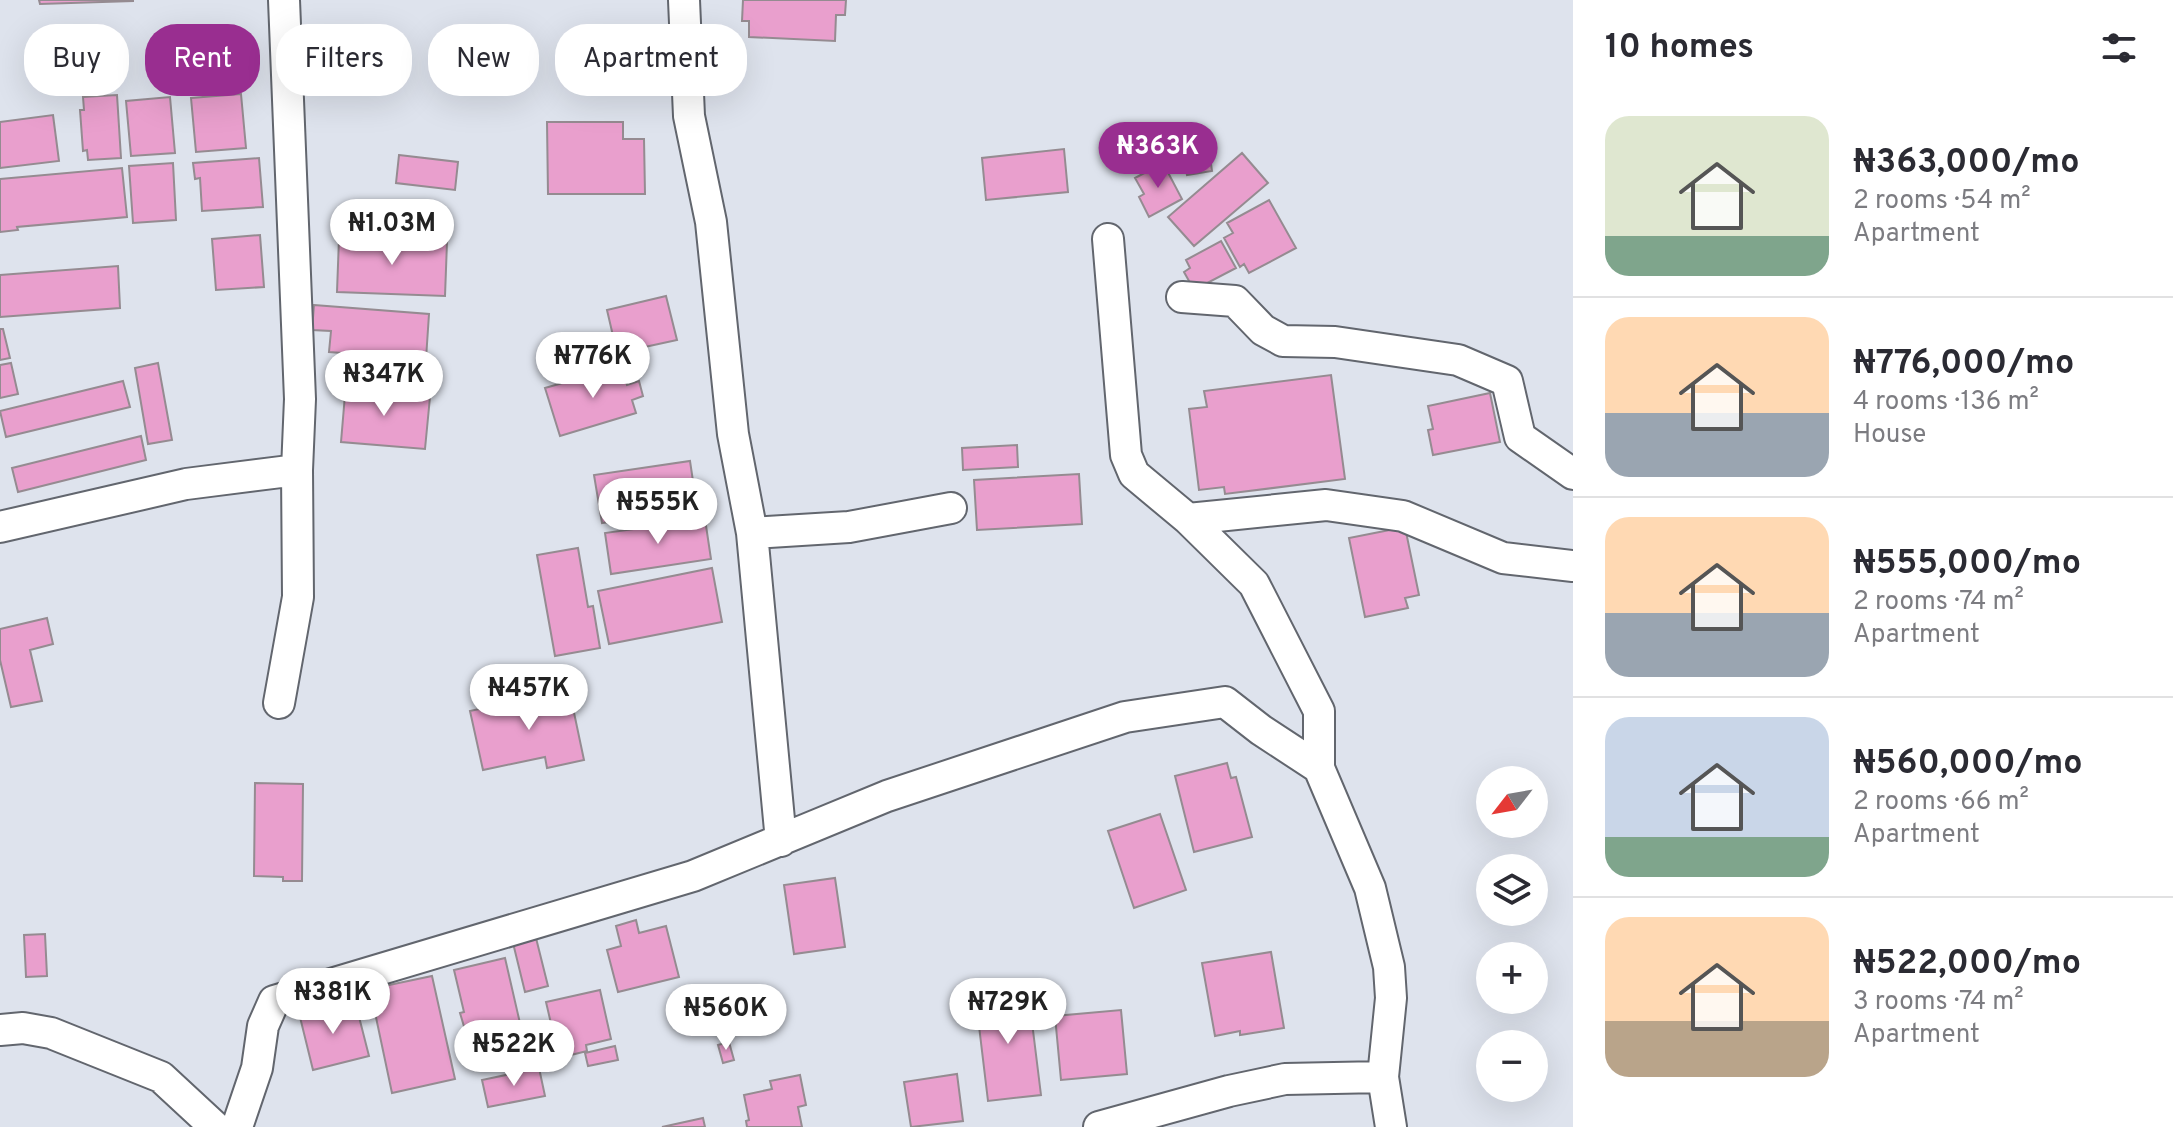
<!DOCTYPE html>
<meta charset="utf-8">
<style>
body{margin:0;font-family:Overpass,sans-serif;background:#f2f2f3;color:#2b2b33;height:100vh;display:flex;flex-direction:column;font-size:30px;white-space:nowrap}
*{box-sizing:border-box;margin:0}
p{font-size:26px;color:#7c7c81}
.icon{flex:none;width:44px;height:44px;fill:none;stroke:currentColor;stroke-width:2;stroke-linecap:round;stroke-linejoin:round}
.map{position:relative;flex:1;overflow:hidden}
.details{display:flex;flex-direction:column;background:#fff;width:600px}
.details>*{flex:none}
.banner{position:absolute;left:24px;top:24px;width:760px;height:72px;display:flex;gap:16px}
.needle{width:52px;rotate:239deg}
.buttons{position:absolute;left:1476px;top:766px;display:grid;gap:16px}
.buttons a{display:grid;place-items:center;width:72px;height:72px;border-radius:50%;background:#fff;box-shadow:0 8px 32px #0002;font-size:40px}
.price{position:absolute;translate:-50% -68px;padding:0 18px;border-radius:28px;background:#fff;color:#222;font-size:26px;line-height:52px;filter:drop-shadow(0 2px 4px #0008)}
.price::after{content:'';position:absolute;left:50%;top:48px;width:24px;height:18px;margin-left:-12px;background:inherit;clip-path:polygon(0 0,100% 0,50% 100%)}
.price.active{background:#992e90;color:#fff}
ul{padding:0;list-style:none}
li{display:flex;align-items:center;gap:24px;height:200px;padding:0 32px}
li+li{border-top:2px solid #e1e1e2}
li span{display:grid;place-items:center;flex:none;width:224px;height:160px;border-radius:24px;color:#555}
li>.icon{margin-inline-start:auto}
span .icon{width:96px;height:96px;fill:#fffc;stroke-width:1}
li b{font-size:34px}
h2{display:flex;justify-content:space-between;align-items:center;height:96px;padding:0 32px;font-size:34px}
.chip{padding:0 28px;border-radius:32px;background:#fff;box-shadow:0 8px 32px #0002;font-size:28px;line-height:72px}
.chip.active{background:#992e90;color:#fff}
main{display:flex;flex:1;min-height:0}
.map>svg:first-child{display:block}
.building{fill:#e99fcd;stroke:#958b91;stroke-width:2}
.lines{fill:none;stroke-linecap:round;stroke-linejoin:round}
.street-casing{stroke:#62666e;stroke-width:34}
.street{stroke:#fff;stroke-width:30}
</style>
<main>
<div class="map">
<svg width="1573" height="1127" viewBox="0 0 1573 1127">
<rect width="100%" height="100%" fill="#dee3ed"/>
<path class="building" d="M39 0H133V1L40 4Z
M743 0H846L845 15H836L835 41 749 37V21H742Z
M241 94 246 148 196 152 191 98Z
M117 95 121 158 88 160 87 150 83 151 80 110H84L83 97Z
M170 97 175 153 131 156 126 101Z
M53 115 59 161 0 168V122Z
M547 122H623V139H644L645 194H548Z
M1064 149 1068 192 986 200 982 158Z
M1209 149 1212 171 1187 175 1183 153Z
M1242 153 1268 183 1194 246 1168 217Z
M399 155 458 162 455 190 396 183Z
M259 158 263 207 202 211 200 178 195 179 193 163Z
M173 163 176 220 133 223 129 166Z
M1163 163 1182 199 1149 217 1139 197 1144 194 1135 178Z
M122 168 127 217 17 227 18 230 0 232V179Z
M1269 200 1296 248 1249 273 1244 264 1240 267 1224 238 1233 233 1227 223Z
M260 235 264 287 216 290 212 239Z
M339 238 447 242 445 296 337 292Z
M1221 241 1236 268 1194 290 1184 272 1190 268 1186 260Z
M118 266 120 308 0 317V275Z
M666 296 677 340 617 353 607 310Z
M314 305 429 314 426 359 329 352 331 331 312 330Z
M0 329H3L10 358 0 360Z
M11 363 18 394 0 398V365Z
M158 363 172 440 148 444 135 368Z
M622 366 627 385 639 381 643 396 632 400 636 413 560 436 545 388Z
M1331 375 1345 479 1225 494 1224 487 1199 490 1189 409 1207 407 1204 391Z
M123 381 130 407 6 437 0 411Z
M346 383 375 385 374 392 430 397 425 449 341 442Z
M1490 393 1500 442 1433 455 1428 430 1433 429 1428 406Z
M141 436 146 460 18 492 12 468Z
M1017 445 1018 467 963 470 962 448Z
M690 461 697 508 602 523 594 475Z
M1079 474 1082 524 977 530 974 480Z
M705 519 711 559 611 574 605 533Z
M1405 527 1419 595 1405 598 1408 608 1365 617 1349 538Z
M578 548 588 607 593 606 600 648 555 656 537 555Z
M712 568 722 622 609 644 598 591Z
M47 618 53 644 30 650 42 701 11 707 0 660V629Z
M569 689 584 760 547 768 545 757 483 770 470 711Z
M1227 763 1231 778 1236 777 1252 837 1194 852 1175 776Z
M255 783 303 784 302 881H283V877L254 876Z
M1160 814 1186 890 1134 908 1108 831Z
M835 878 845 947 794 954 784 885Z
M636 920 639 933 666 926 679 977 618 992 607 950 621 946 616 926Z
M45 934 47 976 26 977 24 935Z
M536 938 548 986 525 992 513 943Z
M1271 952 1284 1028 1240 1035V1031L1215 1036 1202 963Z
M505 958 528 1058 477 1070 460 1013 464 1012 454 970Z
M432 976 455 1079 392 1093 370 989Z
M600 990 611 1039 586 1045 587 1051 559 1058 546 1002Z
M1028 990 1041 1095 988 1101 976 1001 987 999V994Z
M347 1002 349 1011 357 1009 369 1056 313 1070 299 1013Z
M1121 1010 1127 1074 1061 1080 1055 1016Z
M729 1042 734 1060 723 1063 718 1045Z
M615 1046 618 1060 588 1066 585 1053Z
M539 1068 545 1096 488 1107 482 1080Z
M957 1074 963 1121 911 1127 904 1082Z
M800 1075 806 1105 798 1107 802 1127H747L746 1121 749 1120 744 1095 772 1089 770 1081Z
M703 1118 705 1127H662Z"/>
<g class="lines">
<defs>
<path id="street" d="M684 0 689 116 711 222 733 434 752 533 781 841
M1108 239 1126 455 1134 474 1188 519 1254 584 1319 711V768L1370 888 1389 967 1391 998 1383 1077 1391 1127
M1182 297 1235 301 1263 330 1283 341 1335 342 1458 360 1507 381 1520 437 1573 474
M1188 519 1326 505 1403 516 1503 558 1573 566
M0 527 186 484 297 470
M752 533 849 527 951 508
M279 703 298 597 297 470 300 399 284 0
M0 1030 23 1028 51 1033 161 1077 215 1127
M237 1127 257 1068 263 1026 274 1001 693 876 887 796 1125 717 1225 702 1261 730 1319 768
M1099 1127 1229 1091 1285 1079 1383 1077"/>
</defs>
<use href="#street" class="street-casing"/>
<use href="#street" class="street"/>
</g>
</svg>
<div class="buttons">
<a><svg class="needle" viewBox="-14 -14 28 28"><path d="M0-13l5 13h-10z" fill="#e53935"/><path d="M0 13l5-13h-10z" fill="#7c7c81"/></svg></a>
<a><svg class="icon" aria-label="layers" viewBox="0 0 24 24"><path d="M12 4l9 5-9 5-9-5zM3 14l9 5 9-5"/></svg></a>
<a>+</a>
<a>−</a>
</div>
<b class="price active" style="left:1158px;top:190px">₦363K</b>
<b class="price" style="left:392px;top:267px">₦1.03M</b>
<b class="price" style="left:593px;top:400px">₦776K</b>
<b class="price" style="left:384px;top:418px">₦347K</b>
<b class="price" style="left:658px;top:546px">₦555K</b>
<b class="price" style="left:529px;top:732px">₦457K</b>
<b class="price" style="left:333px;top:1036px">₦381K</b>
<b class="price" style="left:1008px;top:1046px">₦729K</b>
<b class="price" style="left:726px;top:1052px">₦560K</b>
<b class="price" style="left:514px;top:1088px">₦522K</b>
<div class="banner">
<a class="chip">Buy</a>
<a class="chip active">Rent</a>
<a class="chip">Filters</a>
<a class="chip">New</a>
<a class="chip">Apartment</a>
</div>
</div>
<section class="details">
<h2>10 homes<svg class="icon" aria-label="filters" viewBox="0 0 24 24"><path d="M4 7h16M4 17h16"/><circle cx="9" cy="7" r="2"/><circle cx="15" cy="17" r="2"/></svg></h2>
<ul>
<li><span style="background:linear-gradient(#dfe7d0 75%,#7fa58c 0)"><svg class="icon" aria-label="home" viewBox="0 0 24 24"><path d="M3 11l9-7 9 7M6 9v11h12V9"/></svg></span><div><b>₦363,000/mo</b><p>2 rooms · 54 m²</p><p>Apartment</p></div></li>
<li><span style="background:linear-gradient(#ffd9b3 60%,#9aa5b1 0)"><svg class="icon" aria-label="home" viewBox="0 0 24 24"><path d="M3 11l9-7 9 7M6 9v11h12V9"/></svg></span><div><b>₦776,000/mo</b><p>4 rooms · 136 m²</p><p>House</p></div></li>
<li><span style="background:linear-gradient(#ffd9b3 60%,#9aa5b1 0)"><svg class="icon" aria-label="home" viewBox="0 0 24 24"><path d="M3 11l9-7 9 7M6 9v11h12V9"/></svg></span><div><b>₦555,000/mo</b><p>2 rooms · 74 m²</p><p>Apartment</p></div></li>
<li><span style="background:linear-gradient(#c9d6e8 75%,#7fa58c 0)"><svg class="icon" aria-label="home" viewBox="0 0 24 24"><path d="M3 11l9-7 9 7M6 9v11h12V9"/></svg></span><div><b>₦560,000/mo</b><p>2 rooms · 66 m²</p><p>Apartment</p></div></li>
<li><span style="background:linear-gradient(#ffd9b3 65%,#b9a48a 0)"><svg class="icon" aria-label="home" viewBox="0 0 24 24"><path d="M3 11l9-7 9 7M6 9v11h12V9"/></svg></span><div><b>₦522,000/mo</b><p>3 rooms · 74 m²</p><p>Apartment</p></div></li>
</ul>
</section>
</main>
